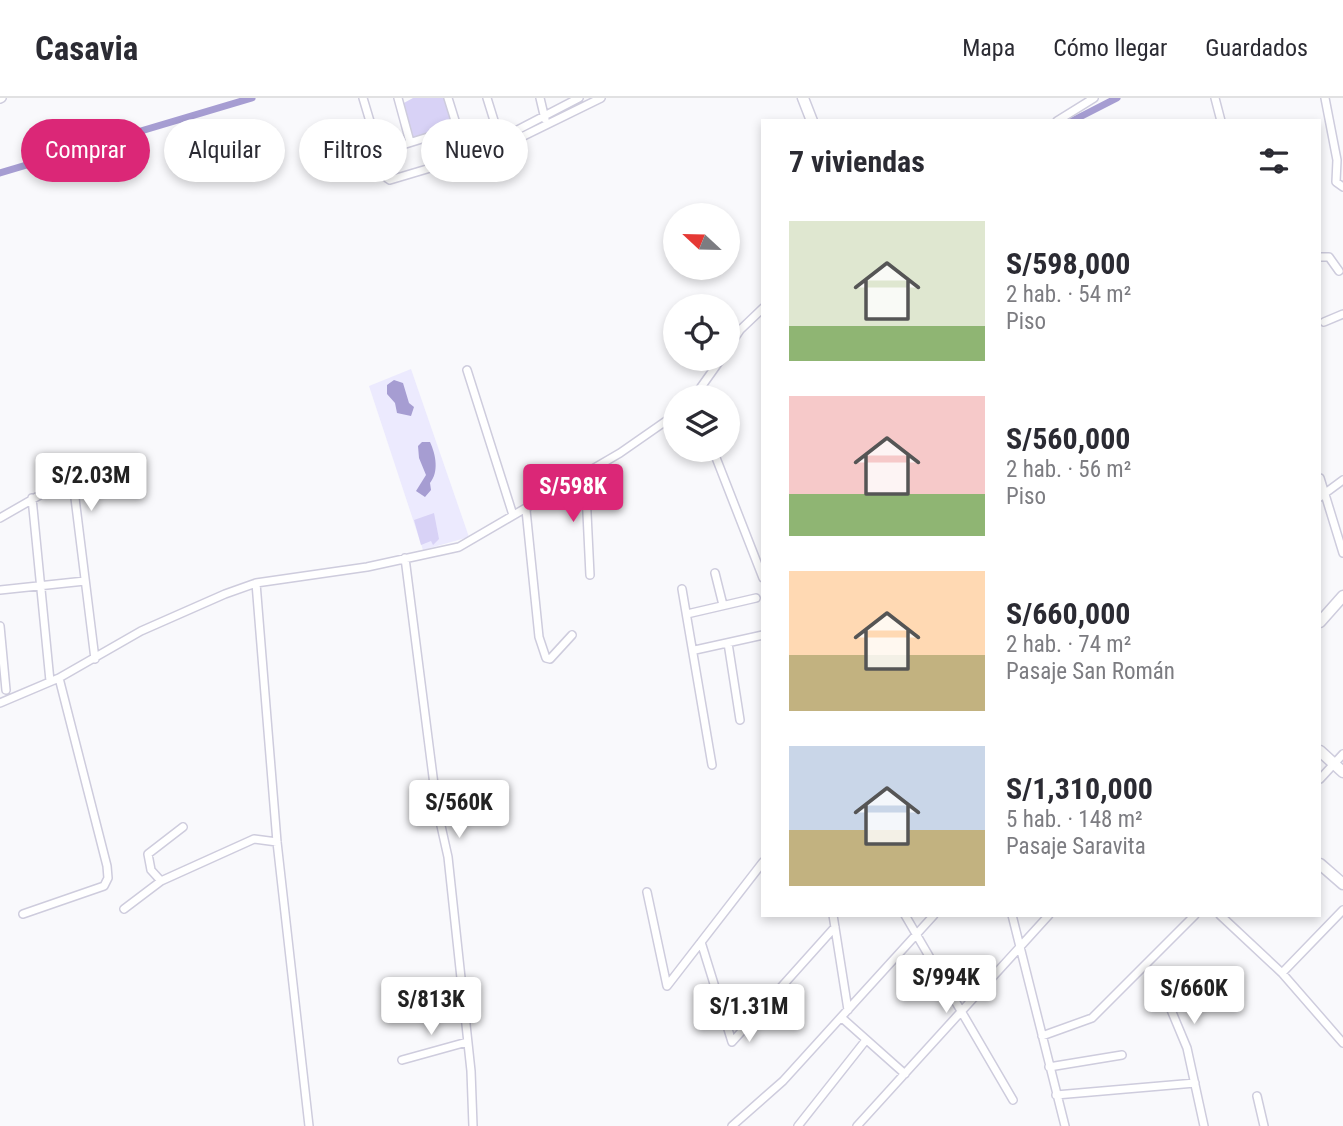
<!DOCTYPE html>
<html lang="es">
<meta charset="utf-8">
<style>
body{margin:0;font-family:"Roboto Condensed",sans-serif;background:#f2f2f3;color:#2b2b33;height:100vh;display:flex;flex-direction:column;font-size:26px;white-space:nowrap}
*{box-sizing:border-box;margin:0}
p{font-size:23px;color:#7c7c81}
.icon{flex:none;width:38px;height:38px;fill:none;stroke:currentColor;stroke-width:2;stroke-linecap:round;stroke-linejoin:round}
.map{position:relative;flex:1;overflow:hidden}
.side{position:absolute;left:761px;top:21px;width:560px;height:798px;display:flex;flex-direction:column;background:#fff;border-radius:0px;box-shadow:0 4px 10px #0003}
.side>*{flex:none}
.hud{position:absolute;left:21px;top:21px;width:635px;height:63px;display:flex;gap:14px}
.needle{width:46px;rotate:292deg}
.fabs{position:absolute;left:663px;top:105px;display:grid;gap:14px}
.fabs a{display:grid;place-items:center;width:77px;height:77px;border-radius:50%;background:#fff;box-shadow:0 4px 10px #0003;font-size:35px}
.price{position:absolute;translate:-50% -60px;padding:0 16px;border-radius:7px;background:#fff;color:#222;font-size:23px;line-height:46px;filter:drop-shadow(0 2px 4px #0008)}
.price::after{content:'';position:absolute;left:50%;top:42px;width:21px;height:16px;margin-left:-10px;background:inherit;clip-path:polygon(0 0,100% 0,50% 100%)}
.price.active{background:#db2777;color:#fff}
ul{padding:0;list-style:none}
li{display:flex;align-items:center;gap:21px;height:175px;padding:0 28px}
li span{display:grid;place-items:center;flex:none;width:196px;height:140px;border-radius:0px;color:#555}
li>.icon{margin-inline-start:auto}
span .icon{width:84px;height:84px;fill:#fffc;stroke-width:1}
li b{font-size:30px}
h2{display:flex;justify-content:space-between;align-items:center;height:84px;padding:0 28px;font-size:30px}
.pill{padding:0 24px;border-radius:32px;background:#fff;box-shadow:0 4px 10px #0003;font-size:24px;line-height:63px}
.pill.active{background:#db2777;color:#fff}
header{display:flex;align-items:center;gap:42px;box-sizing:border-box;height:98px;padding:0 35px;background:#fff;border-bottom:2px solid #e1e1e2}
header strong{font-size:33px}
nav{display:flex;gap:38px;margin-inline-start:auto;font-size:24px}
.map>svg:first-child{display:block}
.built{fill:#eceafe}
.green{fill:#d8d2f6}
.water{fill:#a69dd2}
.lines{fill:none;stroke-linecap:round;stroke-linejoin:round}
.canal{stroke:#a69dd2;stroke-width:7}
.minor-casing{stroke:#ceccdd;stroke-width:10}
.major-casing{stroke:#ceccdd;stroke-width:13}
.minor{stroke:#fff;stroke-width:7}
.major{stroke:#fff;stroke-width:10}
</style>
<header>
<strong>Casavia</strong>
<nav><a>Mapa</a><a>Cómo llegar</a><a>Guardados</a></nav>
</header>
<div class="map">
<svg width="1343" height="1028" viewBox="0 0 1343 1028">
<rect width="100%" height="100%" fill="#f9f9fc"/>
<path class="built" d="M411 271 469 439 423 452 369 288Z"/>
<path class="green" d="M413 0H447L456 32 415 44 402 6Z
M434 415 439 441 433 447 431 443 421 447 414 422Z"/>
<path class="water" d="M394 282 403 285 409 305 414 309 411 318 397 315 395 305 387 296V287Z
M422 344H430C436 357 439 374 430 385L431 392 425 399 416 393 426 377 419 360 418 348Z"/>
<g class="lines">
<path class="canal" d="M1072 23 1117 0
M0 75 252 0"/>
<defs>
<path id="minor" d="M363 0 387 80 390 82 501 49 601 0
M398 0 410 44
M448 0 467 61
M487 0 501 45
M540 0 545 21
M1215 0 1221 23
M1325 0 1337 62 1336 84 1343 89
M0 1 2 0
M1057 23 1094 0
M500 41 579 0
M380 54 457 30
M1320 159H1329L1339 173
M1324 224 1343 216
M728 250 740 232 763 210
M467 272 513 417
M694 299 721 261
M713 352 763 480
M585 374 590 477
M1320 380 1343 455
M1320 399 1343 382
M32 400 50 583
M526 412 539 539 546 560 550 561 572 537
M0 420 66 382 73 384 95 561
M405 460 437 710 448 759 471 973 473 1028
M715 475 723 507
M256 485 277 744 309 1028
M682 491 712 667
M0 492 85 483
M687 516 756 500
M0 528 6 592
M728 545 740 622
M695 552 763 537
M0 605 59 580 141 533 225 496 256 485 367 469 459 449 620 355 676 316
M1320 681 1343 656
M183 729 148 756 151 772 161 783 254 741 277 744
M647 794 667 888 763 764
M124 811 161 783
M23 816 104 788 108 780 107 768 59 580
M833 817 848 912
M905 817 1013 1002
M1012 817 1065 1028
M1220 817 1282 875 1343 945
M701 844 732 944 835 829
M1282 875 1343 812
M1159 883 1187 950 1204 1028
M1165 897 1202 898
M842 920 905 976
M1042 938 1092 920 1195 817
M402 962 467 944
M1049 969 1122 957
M1056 997 1195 985
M1257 998 1264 1028
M732 1028 783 983 934 817
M798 1028 866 942
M857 1028 1049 817"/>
<path id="major" d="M803 0 812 23
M1320 524 1343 498
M1320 653 1343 674
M1320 766 1343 786"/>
</defs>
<use href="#minor" class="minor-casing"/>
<use href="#major" class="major-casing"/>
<use href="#minor" class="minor"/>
<use href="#major" class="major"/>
</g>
</svg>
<div class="fabs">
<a><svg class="needle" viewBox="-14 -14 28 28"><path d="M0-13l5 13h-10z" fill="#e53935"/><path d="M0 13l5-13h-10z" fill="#7c7c81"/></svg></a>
<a><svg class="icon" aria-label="locate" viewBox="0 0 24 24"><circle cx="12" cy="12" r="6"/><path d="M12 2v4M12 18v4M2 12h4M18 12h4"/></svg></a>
<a><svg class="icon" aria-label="layers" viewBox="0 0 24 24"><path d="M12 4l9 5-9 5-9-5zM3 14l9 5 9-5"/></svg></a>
</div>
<b class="price" style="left:91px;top:415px">S/2.03M</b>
<b class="price active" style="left:573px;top:426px">S/598K</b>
<b class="price" style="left:459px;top:742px">S/560K</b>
<b class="price" style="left:946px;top:917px">S/994K</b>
<b class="price" style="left:1194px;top:928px">S/660K</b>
<b class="price" style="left:431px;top:939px">S/813K</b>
<b class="price" style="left:749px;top:946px">S/1.31M</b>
<div class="hud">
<a class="pill active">Comprar</a>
<a class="pill">Alquilar</a>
<a class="pill">Filtros</a>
<a class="pill">Nuevo</a>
</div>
<section class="side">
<h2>7 viviendas<svg class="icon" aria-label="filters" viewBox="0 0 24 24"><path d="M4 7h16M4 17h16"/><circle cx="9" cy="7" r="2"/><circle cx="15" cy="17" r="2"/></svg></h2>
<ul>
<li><span style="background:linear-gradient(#dfe7d0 75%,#8fb573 0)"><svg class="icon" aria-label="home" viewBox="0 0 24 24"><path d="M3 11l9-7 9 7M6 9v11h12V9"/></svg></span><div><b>S/598,000</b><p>2 hab. · 54 m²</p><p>Piso</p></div></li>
<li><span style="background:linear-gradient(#f6c9c9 70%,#8fb573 0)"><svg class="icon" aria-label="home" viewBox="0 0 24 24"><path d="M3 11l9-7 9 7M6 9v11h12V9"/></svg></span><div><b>S/560,000</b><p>2 hab. · 56 m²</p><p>Piso</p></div></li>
<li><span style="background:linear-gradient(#ffd9b3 60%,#c2b280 0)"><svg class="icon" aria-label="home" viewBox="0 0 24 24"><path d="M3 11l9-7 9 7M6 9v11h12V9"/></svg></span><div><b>S/660,000</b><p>2 hab. · 74 m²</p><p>Pasaje San Román</p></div></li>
<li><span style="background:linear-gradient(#c9d6e8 60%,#c2b280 0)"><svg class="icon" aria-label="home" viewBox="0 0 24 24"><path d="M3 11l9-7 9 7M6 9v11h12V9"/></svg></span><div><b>S/1,310,000</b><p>5 hab. · 148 m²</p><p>Pasaje Saravita</p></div></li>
</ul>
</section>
</div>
